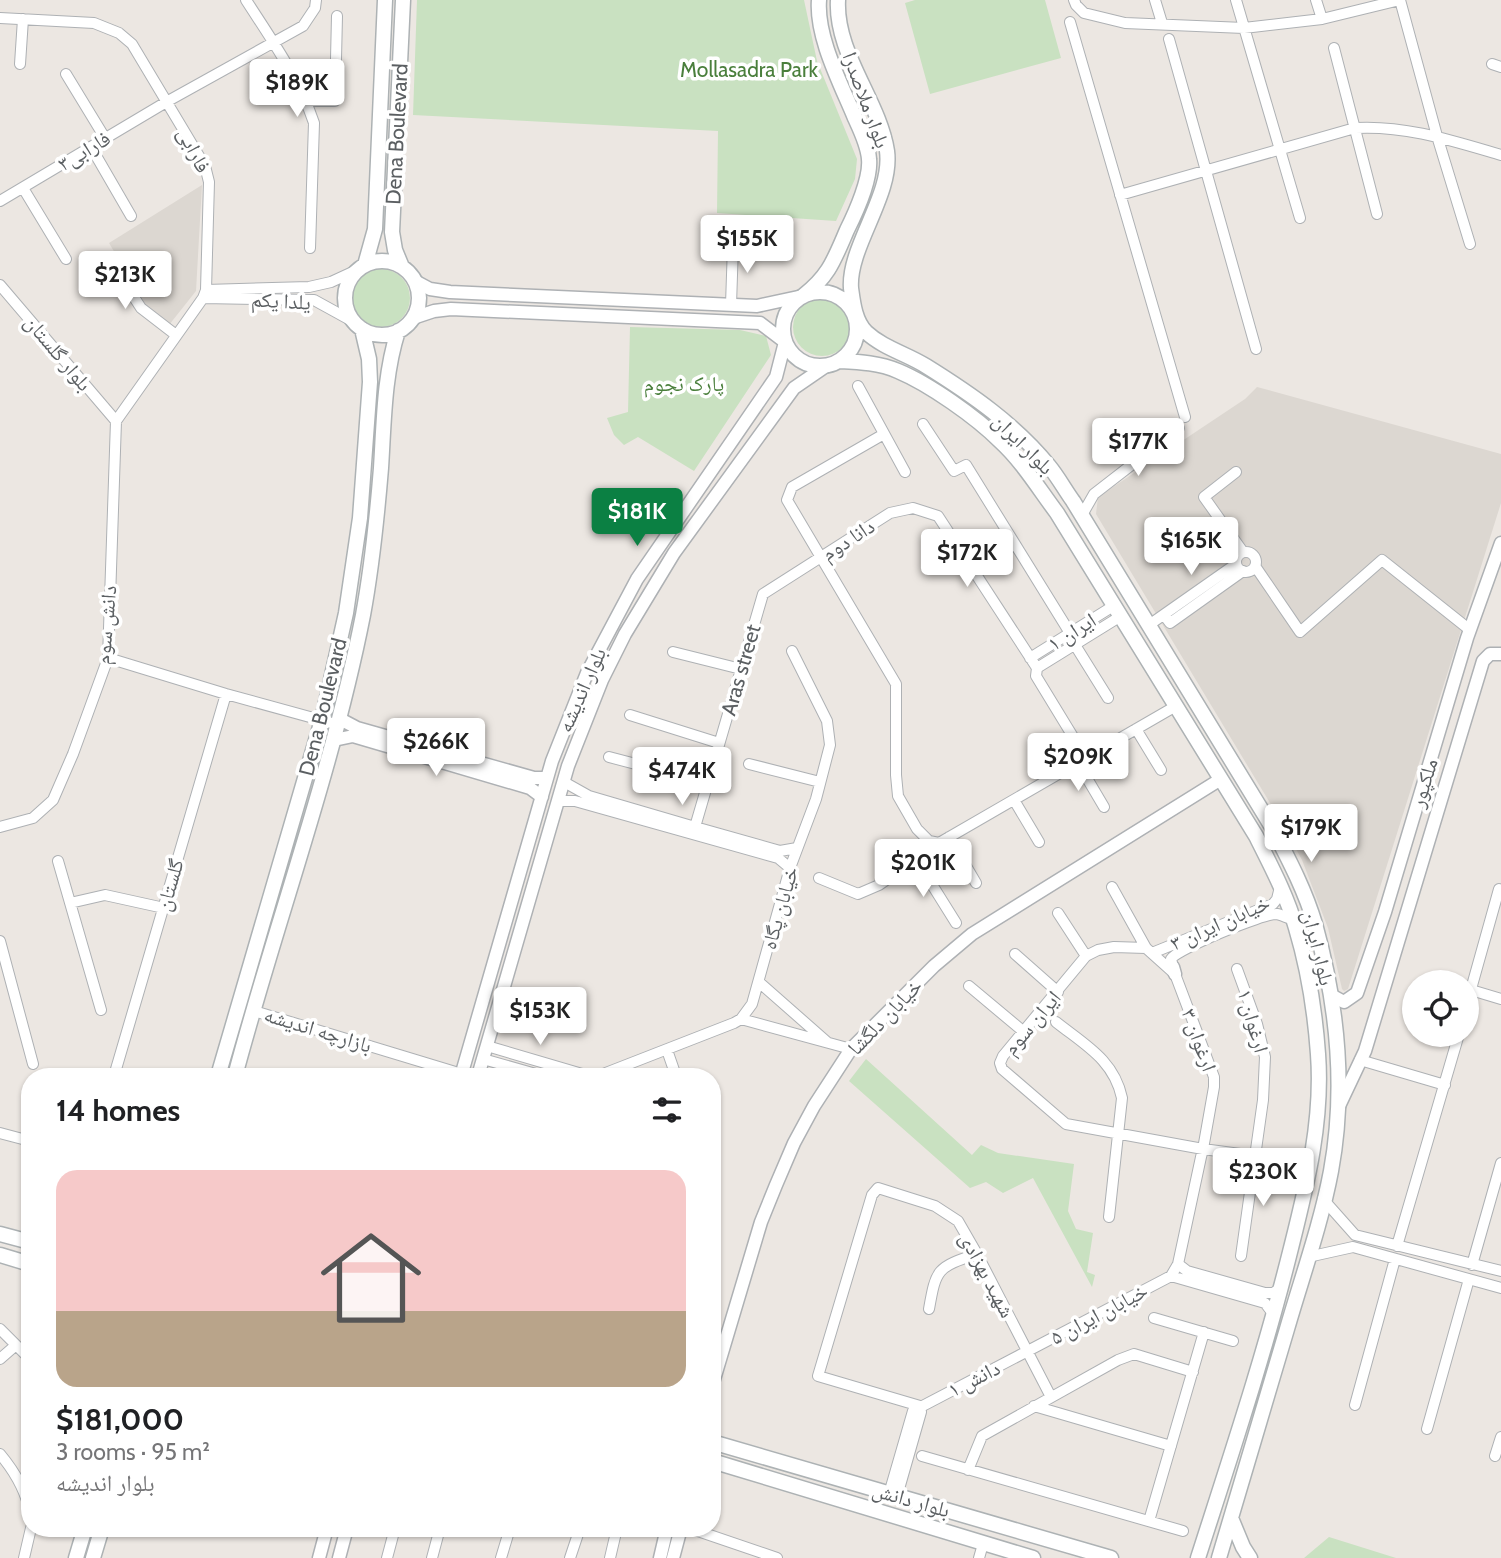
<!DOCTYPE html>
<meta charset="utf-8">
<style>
body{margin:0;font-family:Cabin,"Noto Naskh Arabic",sans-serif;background:#f6f6f6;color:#202124;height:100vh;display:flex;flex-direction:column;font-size:26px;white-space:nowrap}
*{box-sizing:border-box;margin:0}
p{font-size:23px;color:#757577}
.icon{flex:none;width:38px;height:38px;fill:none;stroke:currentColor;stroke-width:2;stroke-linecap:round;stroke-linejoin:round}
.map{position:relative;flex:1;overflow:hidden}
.drawer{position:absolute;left:21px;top:1068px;width:700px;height:469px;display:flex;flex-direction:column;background:#fff;border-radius:28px;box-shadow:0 2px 5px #0004}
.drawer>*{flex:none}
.controls{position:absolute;left:1402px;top:970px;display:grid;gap:14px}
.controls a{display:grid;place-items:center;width:77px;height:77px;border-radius:50%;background:#fff;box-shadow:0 2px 5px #0004;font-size:35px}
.price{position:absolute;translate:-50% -60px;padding:0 16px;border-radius:7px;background:#fff;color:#222;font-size:23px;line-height:46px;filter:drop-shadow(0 2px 4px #0008)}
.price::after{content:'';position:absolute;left:50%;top:42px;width:21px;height:16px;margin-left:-10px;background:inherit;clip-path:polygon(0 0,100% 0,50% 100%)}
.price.on{background:#0b8043;color:#fff}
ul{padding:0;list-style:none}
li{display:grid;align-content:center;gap:14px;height:371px;padding:0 35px}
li+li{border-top:2px solid #e0e0e0}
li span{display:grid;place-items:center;height:217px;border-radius:21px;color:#555}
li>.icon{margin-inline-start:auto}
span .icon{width:126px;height:126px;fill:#fffc;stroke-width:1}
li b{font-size:30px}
h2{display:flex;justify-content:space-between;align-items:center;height:84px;padding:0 35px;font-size:30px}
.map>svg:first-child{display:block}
.education{fill:#dcd7d1}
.green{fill:#c9e1c1}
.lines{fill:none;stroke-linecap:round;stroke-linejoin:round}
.minor-casing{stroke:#aeb1b4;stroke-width:12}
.tertiary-casing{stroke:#aeb1b4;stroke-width:15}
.secondary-casing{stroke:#adb2b4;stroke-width:17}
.minor{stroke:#fff;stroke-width:10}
.tertiary{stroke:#fff;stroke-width:12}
.secondary{stroke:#fff;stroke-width:14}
.labels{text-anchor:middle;stroke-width:7;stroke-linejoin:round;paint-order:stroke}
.park-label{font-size:21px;fill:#4a7f3c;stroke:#fff}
.street-label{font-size:21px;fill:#5b5f62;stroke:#fff}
</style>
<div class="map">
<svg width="1501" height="1558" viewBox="0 0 1501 1558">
<rect width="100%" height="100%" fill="#ece7e2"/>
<path class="education" d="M202 185 196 291 169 325 150 312 109 243Z
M1257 387 1501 454V503L1348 989 1344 991 1342 989 1328 928 1302 860 1279 818 1096 514 1098 497 1245 399Z"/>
<path class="green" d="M417 0H804L817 61 857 159 855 179 836 221 717 213 718 131 413 115Z
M915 0H1045L1061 58 930 94 905 3Z
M352 298a29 29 0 1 1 58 0a29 29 0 1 1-58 0Z
M793 327a29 29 0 1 1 58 0a29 29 0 1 1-58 0Z
M630 327 740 330 766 336 771 355 694 471 638 437 624 445 614 435 607 418 628 412Z
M866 1059 972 1155 981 1145 998 1153 1074 1164 1068 1211 1076 1229 1093 1233 1087 1272 1095 1275 1092 1287 1033 1178 1003 1193 986 1182 970 1188 849 1081Z
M1329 1537 1396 1558H1304Z"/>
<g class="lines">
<defs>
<path id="minor" d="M246 0C271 39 299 78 314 123L310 248
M1074 0 1076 5 1084 13 1125 23 1244 28 1322 19 1400 0
M1155 0 1162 23
M1236 0 1300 218
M1316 0 1322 19
M1400 0 1437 136 1470 244
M0 18 94 23 119 33 132 44 205 166 209 182 206 290 203 298 116 421
M1070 22 1185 417
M1169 39 1256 349
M1334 48 1377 214
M20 64 23 19
M1492 64 1501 67
M66 74 105 138
M305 101H335L337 16
M91 147 131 216
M23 188 66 259
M1120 195 1355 128C1405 125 1453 141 1501 155
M0 201 168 101 303 26 315 8 316 0
M108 257 141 308 176 335
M0 285 116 421
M206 290 309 287 331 282 357 270
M203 298 314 300 354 322
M731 305 733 245
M858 386 905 472
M923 424 954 471 966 465 1070 633
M884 434 792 487 787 500 896 684V775L898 796 917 829 929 841 939 843
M1236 472 1204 497 1243 552
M1082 515 1094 494 1179 428
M1236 562a10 10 0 1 1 20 0a10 10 0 1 1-20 0Z
M1255 566 1300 632 1382 560 1470 630
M972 569 1015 544
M1164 615 1170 623 1243 571
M1149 625 1236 564
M1075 645 1108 698
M673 652 741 669
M108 658 226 694 339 725
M1030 658 1115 605
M1037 668 1121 616
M630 715 719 743
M1136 729 1161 770
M609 757 708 783
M1078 763 1104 807
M749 764 820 782
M564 782 589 796 695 827 780 851 797 848
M1014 800 1039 842
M558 801H575L778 858 790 868
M0 827 33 818 53 800 73 754 108 658 116 421
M695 827 763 594 890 513 913 508 938 516 1037 668 1036 676 1086 758
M949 837 976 883
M916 859 956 923
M58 861 101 1010
M819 878 858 894 879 885 939 843 1176 706
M1112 887 1146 948
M70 903 105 895 164 908
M1058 913 1086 956
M0 941 33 1064
M1152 953 1273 904 1277 899 1280 887
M1015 954 1058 992
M1173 967 1171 959C1177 949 1264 913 1277 914 1282 915 1288 918 1293 920
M1237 969 1257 1024 1265 1057 1263 1100 1241 1256
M760 983 827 1042
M969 986 1024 1032
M1471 990 1501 999
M1466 1007 1499 889
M254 1011 462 1074
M741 1019 851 1049
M1056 1022C1085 1045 1114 1060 1122 1098L1109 1217
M487 1046 589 1076
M667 1050 676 1076
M483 1059 543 1076
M1360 1060 1445 1085
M114 1076 226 694
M598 1076 734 1023 741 1019 752 1004 790 868 816 799 830 745 827 721 792 651
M0 1133 30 1141
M1323 1199 1355 1235 1501 1271
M1397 1246 1459 1034
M1308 1257 1353 1247 1501 1288
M1178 1264 1201 1157 1203 1149 1214 1087V1077L1175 974 1146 948 1114 947 1098 950 1086 956 1003 1056 1000 1063 1002 1069 1066 1124 1203 1149 1255 1156
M1472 1265 1501 1163
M1171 1276 1265 1303 1274 1315
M929 1309C936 1269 937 1267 977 1254
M1154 1318 1233 1341
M0 1329 30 1359
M0 1359 16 1345
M1355 1405 1395 1259
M920 1406 818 1376 872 1195 878 1188 935 1206 958 1221 977 1254 1051 1397
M1034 1406 1171 1446
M1427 1429 1469 1279
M0 1454C15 1472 26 1490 30 1513
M922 1456 1183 1531
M1495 1456 1501 1437
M968 1470 982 1436 1118 1360 1134 1354 1193 1372
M889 1494 913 1411 1171 1276 1178 1264 1187 1271 1265 1293H1273L1281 1288
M897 1496 921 1412 920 1406
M1149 1521 1204 1332
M689 1528 777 1558
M24 1558 31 1528
M387 1558 395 1528
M432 1558 440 1528
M501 1558 510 1528
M570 1558 580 1528
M610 1558 617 1528
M979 1558 983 1544"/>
<path id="tertiary" d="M415 281 430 289 450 292 757 306 803 296
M413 318 434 311 451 309 760 323 785 342 776 377 637 579 587 673 552 761 461 1076
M340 719 357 728 534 778H547
M334 740 353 736 530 788 542 797
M1173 967 1175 974
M1331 995 1344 1002 1357 993 1385 912 1467 638 1501 543
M478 1076 568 766 602 680 625 634 674 553 794 388 826 366
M1339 1106 1365 1051 1483 661 1490 654H1501
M712 1386 761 1222 776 1185 794 1143 814 1106 851 1049 934 966 972 934 1221 779
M319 1558 327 1528
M339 1558 347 1528
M660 1558 667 1528
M673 1558 681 1528"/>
<path id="secondary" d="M838 0C835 53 879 100 887 151 893 195 848 247 851 288 853 303 855 321 866 332 883 348 907 354 926 366 971 394 1016 425 1049 466 1058 477 1065 490 1073 501L1272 827C1288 858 1305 890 1315 924 1337 1003 1346 1089 1331 1171 1321 1224 1302 1277 1287 1329 1264 1405 1242 1482 1219 1558
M345 298a37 37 0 1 1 74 0a37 37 0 1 1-74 0Z
M365 265 375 229 385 0
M402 267 395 250 392 232 403 0
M783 329a37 37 0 1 1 74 0a37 37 0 1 1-74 0Z
M803 296C829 276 834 260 847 230 856 212 871 178 869 159 868 145 861 131 855 118 841 84 816 37 819 0
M840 361C860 362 880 363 898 371 929 384 976 417 1000 441 1022 461 1039 489 1057 513L1256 836C1271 866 1287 896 1296 928 1308 968 1315 1012 1318 1054 1323 1121 1307 1184 1291 1248 1265 1353 1231 1455 1198 1558
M218 1076 322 720 346 613 360 518 370 382 369 359 362 329
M235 1076C276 922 332 772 363 615 372 566 377 517 381 468 384 421 384 375 398 331
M0 1234 30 1242
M0 1255 30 1264
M712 1442 1111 1558
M712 1461 1033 1558
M1231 1518 1243 1547 1250 1558
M76 1558 85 1528
M93 1558 102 1528"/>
</defs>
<use href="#minor" class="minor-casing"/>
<use href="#tertiary" class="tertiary-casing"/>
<use href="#secondary" class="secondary-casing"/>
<use href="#minor" class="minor"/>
<use href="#tertiary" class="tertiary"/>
<use href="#secondary" class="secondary"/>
</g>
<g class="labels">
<g class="park-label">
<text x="749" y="77">Mollasadra Park</text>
<text x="684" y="391">پارک نجوم</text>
</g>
<g class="street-label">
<text transform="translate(866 100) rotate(70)" y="7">بلوار ملاصدرا</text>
<text transform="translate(397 134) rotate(-87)" y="7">Dena Boulevard</text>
<text transform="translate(194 150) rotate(63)" y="7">فارابی</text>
<text transform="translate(84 151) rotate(-31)" y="7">فارابی۳</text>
<text transform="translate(281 301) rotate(3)" y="7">یلدا یکم</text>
<text transform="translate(58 353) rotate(50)" y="7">بلوار گلستان</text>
<text transform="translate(1023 444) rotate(45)" y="7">بلوار ایران</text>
<text transform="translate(848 540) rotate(-33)" y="7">دانا دوم</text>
<text transform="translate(106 625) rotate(-85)" y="7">دانش سوم</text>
<text transform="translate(1072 632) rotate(-32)" y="7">ایران ۱</text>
<text transform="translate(741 670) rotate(-74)" y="7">Aras street</text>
<text transform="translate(582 690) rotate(-66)" y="7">بلوار اندیشه</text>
<text transform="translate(323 707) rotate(-76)" y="7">Dena Boulevard</text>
<text transform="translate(1424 783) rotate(-73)" y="7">ملکپور</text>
<text transform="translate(170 885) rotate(-74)" y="7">گلستان</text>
<text transform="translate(780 908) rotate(-74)" y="7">خیابان پگاه</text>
<text transform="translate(1220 923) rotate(-24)" y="7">خیابان ایران ۳</text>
<text transform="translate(1318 948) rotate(76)" y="7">بلوار ایران</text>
<text transform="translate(885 1017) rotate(-46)" y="7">خیابان دلگشا</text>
<text transform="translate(1253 1021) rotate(74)" y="7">ارغوان ۱</text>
<text transform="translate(1032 1023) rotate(-50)" y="7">ایران سوم</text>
<text transform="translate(318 1030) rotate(17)" y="7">بازارچه اندیشه</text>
<text transform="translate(1199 1040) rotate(70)" y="7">ارغوان ۳</text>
<text transform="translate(987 1275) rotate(62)" y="7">شهید بهزادی</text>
<text transform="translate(1099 1314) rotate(-28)" y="7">خیابان ایران ۵</text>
<text transform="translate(974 1379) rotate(-27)" y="7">دانش ۱</text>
<text transform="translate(911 1500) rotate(16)" y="7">بلوار دانش</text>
</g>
</g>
</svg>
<div class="controls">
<a><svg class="icon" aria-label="locate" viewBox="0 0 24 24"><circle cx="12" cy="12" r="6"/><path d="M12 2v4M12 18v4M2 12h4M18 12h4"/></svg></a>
</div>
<b class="price" style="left:297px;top:119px">$189K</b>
<b class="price" style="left:747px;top:275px">$155K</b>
<b class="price" style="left:125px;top:311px">$213K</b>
<b class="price" style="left:1138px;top:478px">$177K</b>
<b class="price on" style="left:637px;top:548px">$181K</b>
<b class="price" style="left:1191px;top:577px">$165K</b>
<b class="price" style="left:967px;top:589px">$172K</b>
<b class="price" style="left:436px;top:778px">$266K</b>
<b class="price" style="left:1078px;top:793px">$209K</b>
<b class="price" style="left:682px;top:807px">$474K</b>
<b class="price" style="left:1311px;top:864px">$179K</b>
<b class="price" style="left:923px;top:899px">$201K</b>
<b class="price" style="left:540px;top:1047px">$153K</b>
<b class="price" style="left:1263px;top:1208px">$230K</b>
<section class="drawer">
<h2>14 homes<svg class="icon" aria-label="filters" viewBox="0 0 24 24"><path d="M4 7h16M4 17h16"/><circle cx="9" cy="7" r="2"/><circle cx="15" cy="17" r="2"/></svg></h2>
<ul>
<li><span style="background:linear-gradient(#f6c9c9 65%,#b9a48a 0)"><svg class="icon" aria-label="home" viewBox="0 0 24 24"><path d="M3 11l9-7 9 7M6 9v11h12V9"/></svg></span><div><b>$181,000</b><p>3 rooms · 95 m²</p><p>بلوار اندیشه</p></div></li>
</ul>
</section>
</div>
